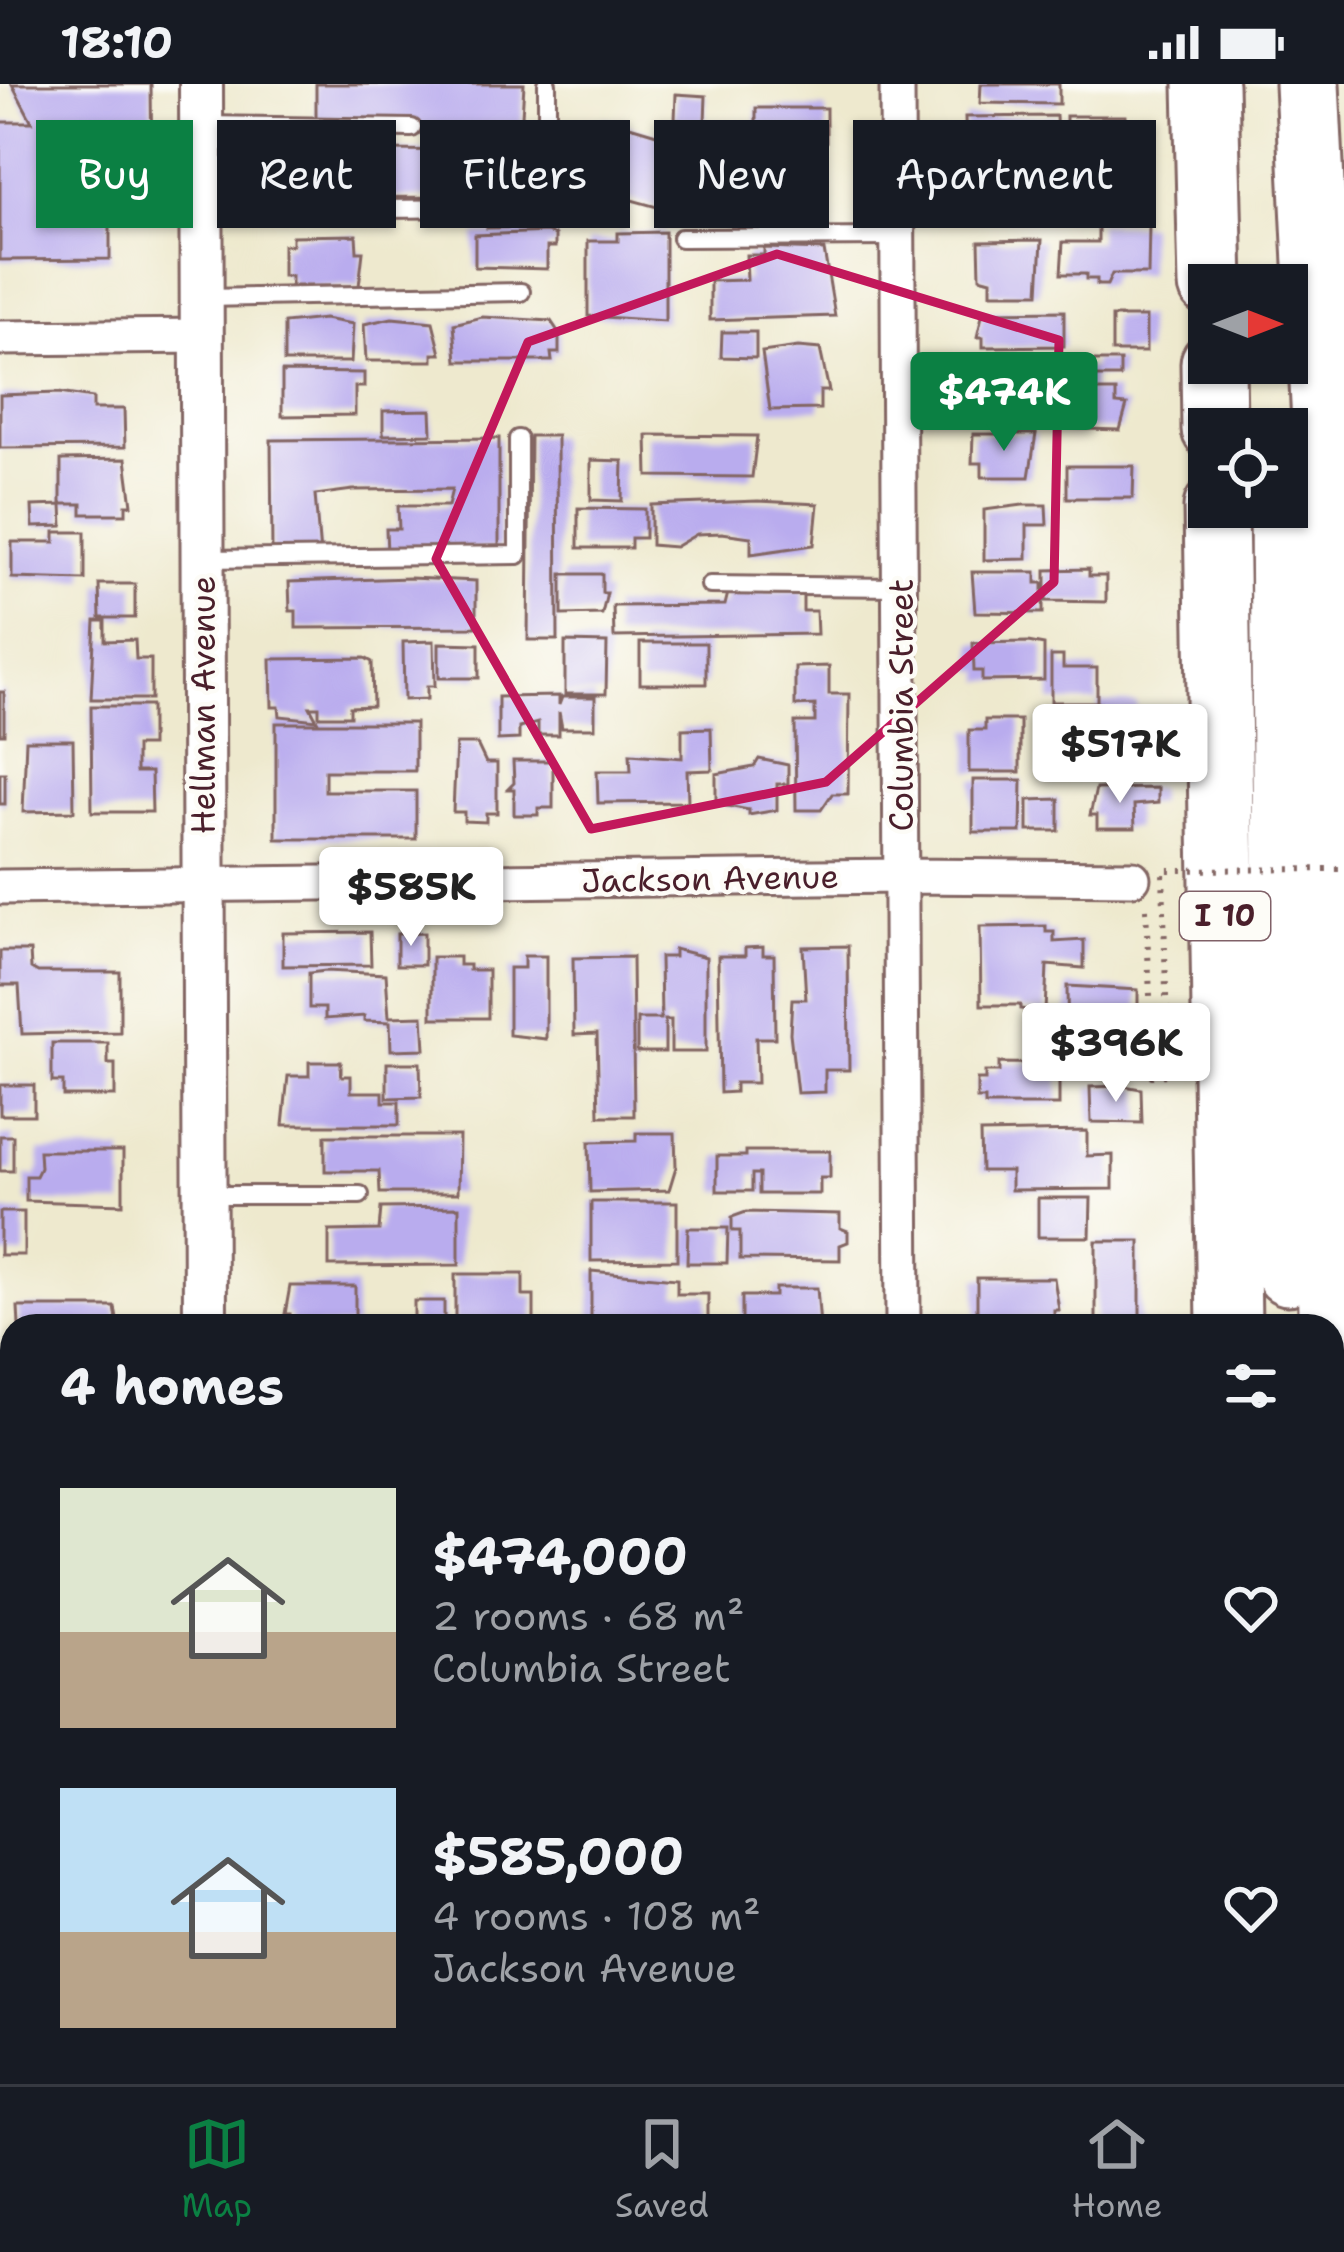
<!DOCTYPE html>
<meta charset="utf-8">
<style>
body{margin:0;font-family:"Shantell Sans",sans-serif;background:#20242c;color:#f1f3f6;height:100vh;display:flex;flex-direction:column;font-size:45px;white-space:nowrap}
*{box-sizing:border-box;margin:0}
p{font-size:39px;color:#9ea1a6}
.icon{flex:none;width:66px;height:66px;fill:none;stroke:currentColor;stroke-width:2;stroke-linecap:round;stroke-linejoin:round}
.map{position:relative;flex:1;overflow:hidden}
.panel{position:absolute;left:0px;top:1230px;width:1344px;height:771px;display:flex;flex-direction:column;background:#171b24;border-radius:36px 36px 0 0;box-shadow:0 3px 9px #0004}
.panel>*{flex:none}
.top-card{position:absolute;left:36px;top:36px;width:1272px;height:108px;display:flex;gap:24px}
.needle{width:78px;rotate:90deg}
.controls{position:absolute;left:1188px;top:180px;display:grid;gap:24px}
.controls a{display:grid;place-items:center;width:120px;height:120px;border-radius:0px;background:#171b24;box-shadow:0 3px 9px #0004;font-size:60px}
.price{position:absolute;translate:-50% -102px;padding:0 27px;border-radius:12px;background:#fff;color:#222;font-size:39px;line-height:78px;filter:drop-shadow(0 3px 6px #0008)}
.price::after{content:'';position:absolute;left:50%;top:72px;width:36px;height:27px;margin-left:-18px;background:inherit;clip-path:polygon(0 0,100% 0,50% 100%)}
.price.on{background:#0b8043;color:#fff}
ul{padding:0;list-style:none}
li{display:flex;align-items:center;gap:36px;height:300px;padding:0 60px}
li span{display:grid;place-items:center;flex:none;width:336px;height:240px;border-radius:0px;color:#555}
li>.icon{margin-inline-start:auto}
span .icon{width:144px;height:144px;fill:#fffc;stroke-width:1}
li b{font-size:51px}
h2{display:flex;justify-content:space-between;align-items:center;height:144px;padding:0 60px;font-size:51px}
.chip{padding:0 42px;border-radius:0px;background:#171b24;box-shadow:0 3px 9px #0004;font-size:42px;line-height:108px}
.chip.on{background:#0b8043;color:#fff}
.status{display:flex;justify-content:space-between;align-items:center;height:84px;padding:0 60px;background:#171b24;direction:ltr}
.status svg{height:33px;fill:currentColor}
.menu{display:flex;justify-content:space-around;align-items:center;height:168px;border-top:3px solid #363941;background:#171b24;font-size:33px;color:#9ea1a6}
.menu a{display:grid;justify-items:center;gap:6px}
.menu .on{color:#0b8043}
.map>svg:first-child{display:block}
.building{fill:#b9acee}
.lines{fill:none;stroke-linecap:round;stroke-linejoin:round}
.service-casing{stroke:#836664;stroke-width:22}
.minor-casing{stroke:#836664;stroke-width:39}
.tertiary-casing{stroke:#836664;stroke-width:48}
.motorway-casing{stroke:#836664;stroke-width:69}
.path{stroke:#836664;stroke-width:6;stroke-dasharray:3 9;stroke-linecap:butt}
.service{stroke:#fff;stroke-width:16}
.minor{stroke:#fff;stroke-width:33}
.tertiary{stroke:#fff;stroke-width:42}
.motorway{stroke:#fff;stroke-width:63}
.path-bridge{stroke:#836664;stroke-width:6;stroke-dasharray:3 9;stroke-linecap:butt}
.marked{fill:none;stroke:#c2185b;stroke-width:9;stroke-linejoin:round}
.labels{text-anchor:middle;stroke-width:9;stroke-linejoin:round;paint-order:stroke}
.shield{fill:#fdfcf7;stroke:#806168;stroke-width:3}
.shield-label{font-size:30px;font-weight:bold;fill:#4a1f2b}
.street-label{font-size:33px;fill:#4a1f2b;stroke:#fdfcf7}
</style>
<div class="status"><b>18:10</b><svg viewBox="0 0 49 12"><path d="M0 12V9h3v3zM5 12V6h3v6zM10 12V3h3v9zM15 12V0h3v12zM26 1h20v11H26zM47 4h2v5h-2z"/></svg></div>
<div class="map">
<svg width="1344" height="2000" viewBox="0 0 1344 2000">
<rect width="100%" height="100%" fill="#fdfcf7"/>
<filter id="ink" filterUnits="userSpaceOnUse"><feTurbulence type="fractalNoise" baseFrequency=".00833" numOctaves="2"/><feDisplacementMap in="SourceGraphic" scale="24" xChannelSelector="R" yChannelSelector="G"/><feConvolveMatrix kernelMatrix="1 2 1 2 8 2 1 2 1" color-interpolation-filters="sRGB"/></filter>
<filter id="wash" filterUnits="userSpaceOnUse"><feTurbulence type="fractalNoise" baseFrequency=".004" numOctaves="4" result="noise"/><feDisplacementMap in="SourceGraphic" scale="48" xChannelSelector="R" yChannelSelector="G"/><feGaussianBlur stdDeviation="2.7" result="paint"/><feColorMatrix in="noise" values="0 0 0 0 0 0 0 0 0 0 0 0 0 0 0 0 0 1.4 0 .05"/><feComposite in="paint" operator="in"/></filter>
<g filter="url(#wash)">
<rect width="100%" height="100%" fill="#eee9ce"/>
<g id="blocks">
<path class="building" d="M12 0H151L152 89 128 90 129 121H110V175L0 176V38H32Z
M316 0H524L521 48 413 49 316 41Z
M981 0H1059V20L980 19Z
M676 10 706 12 705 38 675 36Z
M756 24H826V58L824 71H815V95L741 97V50H756Z
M1056 32 1058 76 966 75 965 33Z
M1066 32H1126L1128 75 1066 74Z
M603 34 680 57 664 125 588 104Z
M534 52V143L487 144V112H463V104H474V99H457V113L270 114 272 65 487 67V53Z
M1128 89 1127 134H1066V91Z
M1020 90H1058L1057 134 966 135 965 93Z
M1098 140 1149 141 1148 190H1112L1107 201H1097V195H1086V190H1061L1063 158H1098Z
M547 148 555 151V163H547V185L475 183V151Z
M665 148V237L588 232V157H618V149Z
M356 151 357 168H363L359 202H291V192H283V161H292V152Z
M1042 156 1039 209H991V196L980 193 979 157Z
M764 164 824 166 835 232 710 236V197L747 196 746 171H764Z
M1064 227V262L983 263V253H977L983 228Z
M482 233 551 237 559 249V269H551L552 277H457L454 240Z
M1112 233H1146V268H1112Z
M392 234 433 238 441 270H433V277H366L364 240Z
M324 235 353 240 351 278H284V239Z
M722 248H756V274L721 273Z
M798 263 820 265 829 307H820V325L770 326 762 268Z
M1093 277H1120V293H1093V305L1086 307H1116V320L1127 321 1120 346 1052 344V327H984V286L1093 284Z
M282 288 364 289V303H355V331L282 332Z
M59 309 93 314V325H124L125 363 0 364V311Z
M431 326 432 350 383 351V327Z
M973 350H1036L1029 393H982V379H972Z
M647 351 757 352 752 393 648 392Z
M530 352H557L558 556H528Z
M499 354V464L387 469 386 445H399L398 422H448L452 405 353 406 315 411 320 470H272L271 356Z
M126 375 132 421H126V430H82V420H61V376Z
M591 376 623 377 622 417 591 416Z
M1067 382H1134L1133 414H1067Z
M758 417 818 420 814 461 751 470V453L722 449 697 450 675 463 651 461V421Z
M62 421 63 442 33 443 32 422Z
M1023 421H1046L1047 441H1027V475L984 476V426Z
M578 424 645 425V454H631V464H578Z
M55 448H85V496L12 494V458H55Z
M1089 485V492H1106V518L1046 517V486Z
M972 488H1036V499H1043V529L975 528Z
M562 490H602V509H607L602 530 562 531Z
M410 494 476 497V543L296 544V527H290L289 498Z
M99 500H135V534H100Z
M803 507V527H816L817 550 614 553 613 522 725 521 728 509Z
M95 537H105V557L135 556 136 575H151V615H91Z
M434 557 435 602H427V615L404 616 403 558Z
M565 558 607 559 606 610H565Z
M1028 558 1044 561V596L982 597V587H974L973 559Z
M439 559 479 560V594H439Z
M640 559H706V600H640Z
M1051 572H1063V584H1097V618H1051Z
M365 574 372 578 373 622 350 623V632H319V623H310L317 636 280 632 279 623H272L271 575Z
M829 582V610H849L848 710H832L821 726H796L795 638H815V621L795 622V583Z
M0 608H4V650H0Z
M559 612V621L562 613H595V644H562L559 628V651H538V639L519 644V655L498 656V613Z
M1098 619H1137V648H1098Z
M91 622H151V662H136V688H151L152 728H92Z
M985 636H1020V688H969V646H985Z
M276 639H415V687H325V707H416V755H276Z
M711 644 712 686 687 687 688 718 598 719 597 687H631L630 670 682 674V645Z
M1080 645 1092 648V690H1051V676H1044L1050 649Z
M26 656H73L74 727 23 728Z
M456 660H477L486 679H497V729H486V738L464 737V728H453Z
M759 675 788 681V700H777V726L749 731V726L716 720V690L754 683Z
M513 677H553V724H538V731H514V705H508L514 699Z
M0 689H5V720H0Z
M973 696H1022L1021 748H973Z
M1158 704V719L1134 721 1135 744H1097V731H1090L1096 705Z
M1059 715V747H1028V716Z
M1046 842V848H1054V858L1084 856V884L1047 881 1045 928 1020 925V921H981L980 843Z
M283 849 370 848 371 881 283 882Z
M424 849V881H397V850Z
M848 862 849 986H825V1008L797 1009 790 949 792 915H806L803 863Z
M763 863V871H774L775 954H756L757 999H735V1008L720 1009 718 872H745V864Z
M674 865 706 873V968H671V936H665V968H637V935H661L660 873H674Z
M0 867H30L31 884 38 888H120V948L22 950 19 901H0Z
M524 872H546V955L509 951V884H524Z
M432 873H459V881H469V886H488V934H432Z
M632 873 634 1032H599L597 950 574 951 573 874Z
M325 887 386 890 389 933 423 932 425 965 391 966 390 938 364 937V932L325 935V924H309V889Z
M1067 902 1138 906V945H1121L1122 968H1068Z
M52 959H108V980H115V1012H63V998H52Z
M309 978H341V992H351V1008H383V1018H399V1041H283L288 992H309Z
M387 979H420L421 1013 387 1014Z
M999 979 1059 980V1021H985V1015H977V996H985V988H999Z
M0 1001H34V1031H0Z
M1124 1002 1141 1005 1142 1039 1091 1038 1090 1003Z
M1087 1047V1072L1113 1071V1105L1011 1106V1087H981L980 1049Z
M636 1049H675L676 1083 669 1106 590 1108 589 1058 636 1057Z
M0 1052H13V1087H0Z
M325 1052H459L458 1109H380L379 1087H325Z
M39 1067H123V1120L26 1117V1092H36L40 1084Z
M746 1067H830V1094H820V1110H759V1090H752V1107H717V1072H746Z
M1038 1114H1091L1090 1153H1038Z
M591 1118H677V1176L591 1177Z
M459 1123V1181L329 1182V1147L379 1146 381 1124Z
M0 1128H24V1171H0Z
M746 1128 840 1130V1144L848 1147V1158L840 1161V1176L740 1175V1147H732V1133Z
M688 1144H728L727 1179H687Z
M1096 1157H1140V1242H1096Z
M591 1187 677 1195V1210H708V1242H591Z
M455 1190H523V1212H534V1239L455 1238Z
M977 1194H1054L1059 1226H1054V1235H977Z
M290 1202H355V1242H290V1230H285Z
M775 1204H817L820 1242H742V1212H775Z
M414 1217H444V1242H414Z
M18 1223H115L118 1242H19Z
M2 1377H12V1407H2Z
M0 1539 12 1541V1601H0Z
M12 1670V1696H1V1671Z
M2 1937H12V1989H29L26 2000H0Z
M43 1989H140V2000H43Z
M275 1989H543V2000H275Z
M583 1989H635V2000H583Z
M739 1989H759V2000H739Z
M766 1989H827L828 2000H766Z
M1012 1989H1057V1999L1012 2000Z
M1073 1989H1131V1998L1073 1999Z"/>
</g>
</g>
<g filter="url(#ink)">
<use href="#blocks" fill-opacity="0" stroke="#836664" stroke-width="3"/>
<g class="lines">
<defs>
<path id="service" d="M203 41 412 44
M521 44H547V0
M204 127 478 124
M681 154 897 153
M205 214 521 208
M203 475 518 471V355
M710 501 901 503
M206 1111H360"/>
<path id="minor" d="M897 0 903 1242
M0 254 206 252
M0 803 902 792 1133 794
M0 1449H12
M908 1989V2000"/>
<path id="tertiary" d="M201 0 205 1242
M211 1989V2000"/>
<path id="motorway" d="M1206 0 1211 201
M1307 0 1326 379 1331 1242
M1213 279 1214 345
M1216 423 1229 1242
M1282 423 1288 1189
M1332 1408 1333 1552 1344 1645
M1240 1989V2000
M1295 1989V2000
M1189 2000 1190 1989"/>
</defs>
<use href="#service" class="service-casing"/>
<use href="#minor" class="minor-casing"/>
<use href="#tertiary" class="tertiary-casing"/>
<use href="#motorway" class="motorway-casing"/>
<path class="path" d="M1146 825 1152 954"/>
<use href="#service" class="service"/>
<use href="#minor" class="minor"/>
<use href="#tertiary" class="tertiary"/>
<use href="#motorway" class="motorway"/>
<path class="path-bridge" d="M1152 954V992L1168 991 1163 786 1344 785"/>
</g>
</g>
<path class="marked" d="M777 170 1059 256 1054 498 826 698 591 745 436 475 528 258Z"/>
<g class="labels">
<rect class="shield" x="1180" y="808" width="90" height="48" rx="9"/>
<g class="shield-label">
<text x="1225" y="842">I 10</text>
</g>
<g class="street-label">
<text transform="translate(203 621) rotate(-90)" y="12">Hellman Avenue</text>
<text transform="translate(901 621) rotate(-90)" y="12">Columbia Street</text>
<text transform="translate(710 794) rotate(-1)" y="12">Jackson Avenue</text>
</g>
</g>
</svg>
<div class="controls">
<a><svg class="needle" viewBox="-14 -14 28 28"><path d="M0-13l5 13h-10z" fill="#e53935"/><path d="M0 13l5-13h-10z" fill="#9ea1a6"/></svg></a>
<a><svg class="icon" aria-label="locate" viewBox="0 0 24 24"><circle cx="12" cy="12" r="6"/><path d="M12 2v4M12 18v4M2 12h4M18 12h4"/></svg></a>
</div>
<b class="price on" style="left:1004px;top:370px">$474K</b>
<b class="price" style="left:1120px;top:722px">$517K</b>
<b class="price" style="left:411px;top:865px">$585K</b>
<b class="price" style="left:1116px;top:1021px">$396K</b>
<div class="top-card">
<a class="chip on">Buy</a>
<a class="chip">Rent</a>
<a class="chip">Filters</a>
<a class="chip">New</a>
<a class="chip">Apartment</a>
</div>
<section class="panel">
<h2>4 homes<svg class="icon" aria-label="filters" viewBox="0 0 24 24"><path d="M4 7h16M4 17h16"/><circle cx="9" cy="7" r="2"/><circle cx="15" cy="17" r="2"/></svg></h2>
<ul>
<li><span style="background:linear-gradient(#dfe7d0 60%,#b9a48a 0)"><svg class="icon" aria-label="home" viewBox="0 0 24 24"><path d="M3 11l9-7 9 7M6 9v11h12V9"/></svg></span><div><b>$474,000</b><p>2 rooms · 68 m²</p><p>Columbia Street</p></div><svg class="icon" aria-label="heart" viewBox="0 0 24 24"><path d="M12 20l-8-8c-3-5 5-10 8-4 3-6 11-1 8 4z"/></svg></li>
<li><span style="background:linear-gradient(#bfe0f5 60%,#b9a48a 0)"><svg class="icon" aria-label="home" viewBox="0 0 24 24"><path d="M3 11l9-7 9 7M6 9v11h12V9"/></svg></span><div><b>$585,000</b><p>4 rooms · 108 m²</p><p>Jackson Avenue</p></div><svg class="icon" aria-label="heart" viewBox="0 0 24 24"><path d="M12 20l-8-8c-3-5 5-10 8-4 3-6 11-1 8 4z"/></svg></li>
</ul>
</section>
</div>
<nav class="menu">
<a class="on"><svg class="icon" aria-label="map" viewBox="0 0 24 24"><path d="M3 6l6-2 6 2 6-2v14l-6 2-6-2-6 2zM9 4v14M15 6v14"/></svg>Map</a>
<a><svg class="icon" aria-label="saved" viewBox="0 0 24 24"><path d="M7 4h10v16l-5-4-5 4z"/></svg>Saved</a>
<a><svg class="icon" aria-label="home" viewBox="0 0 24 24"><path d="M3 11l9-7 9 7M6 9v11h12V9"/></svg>Home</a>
</nav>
